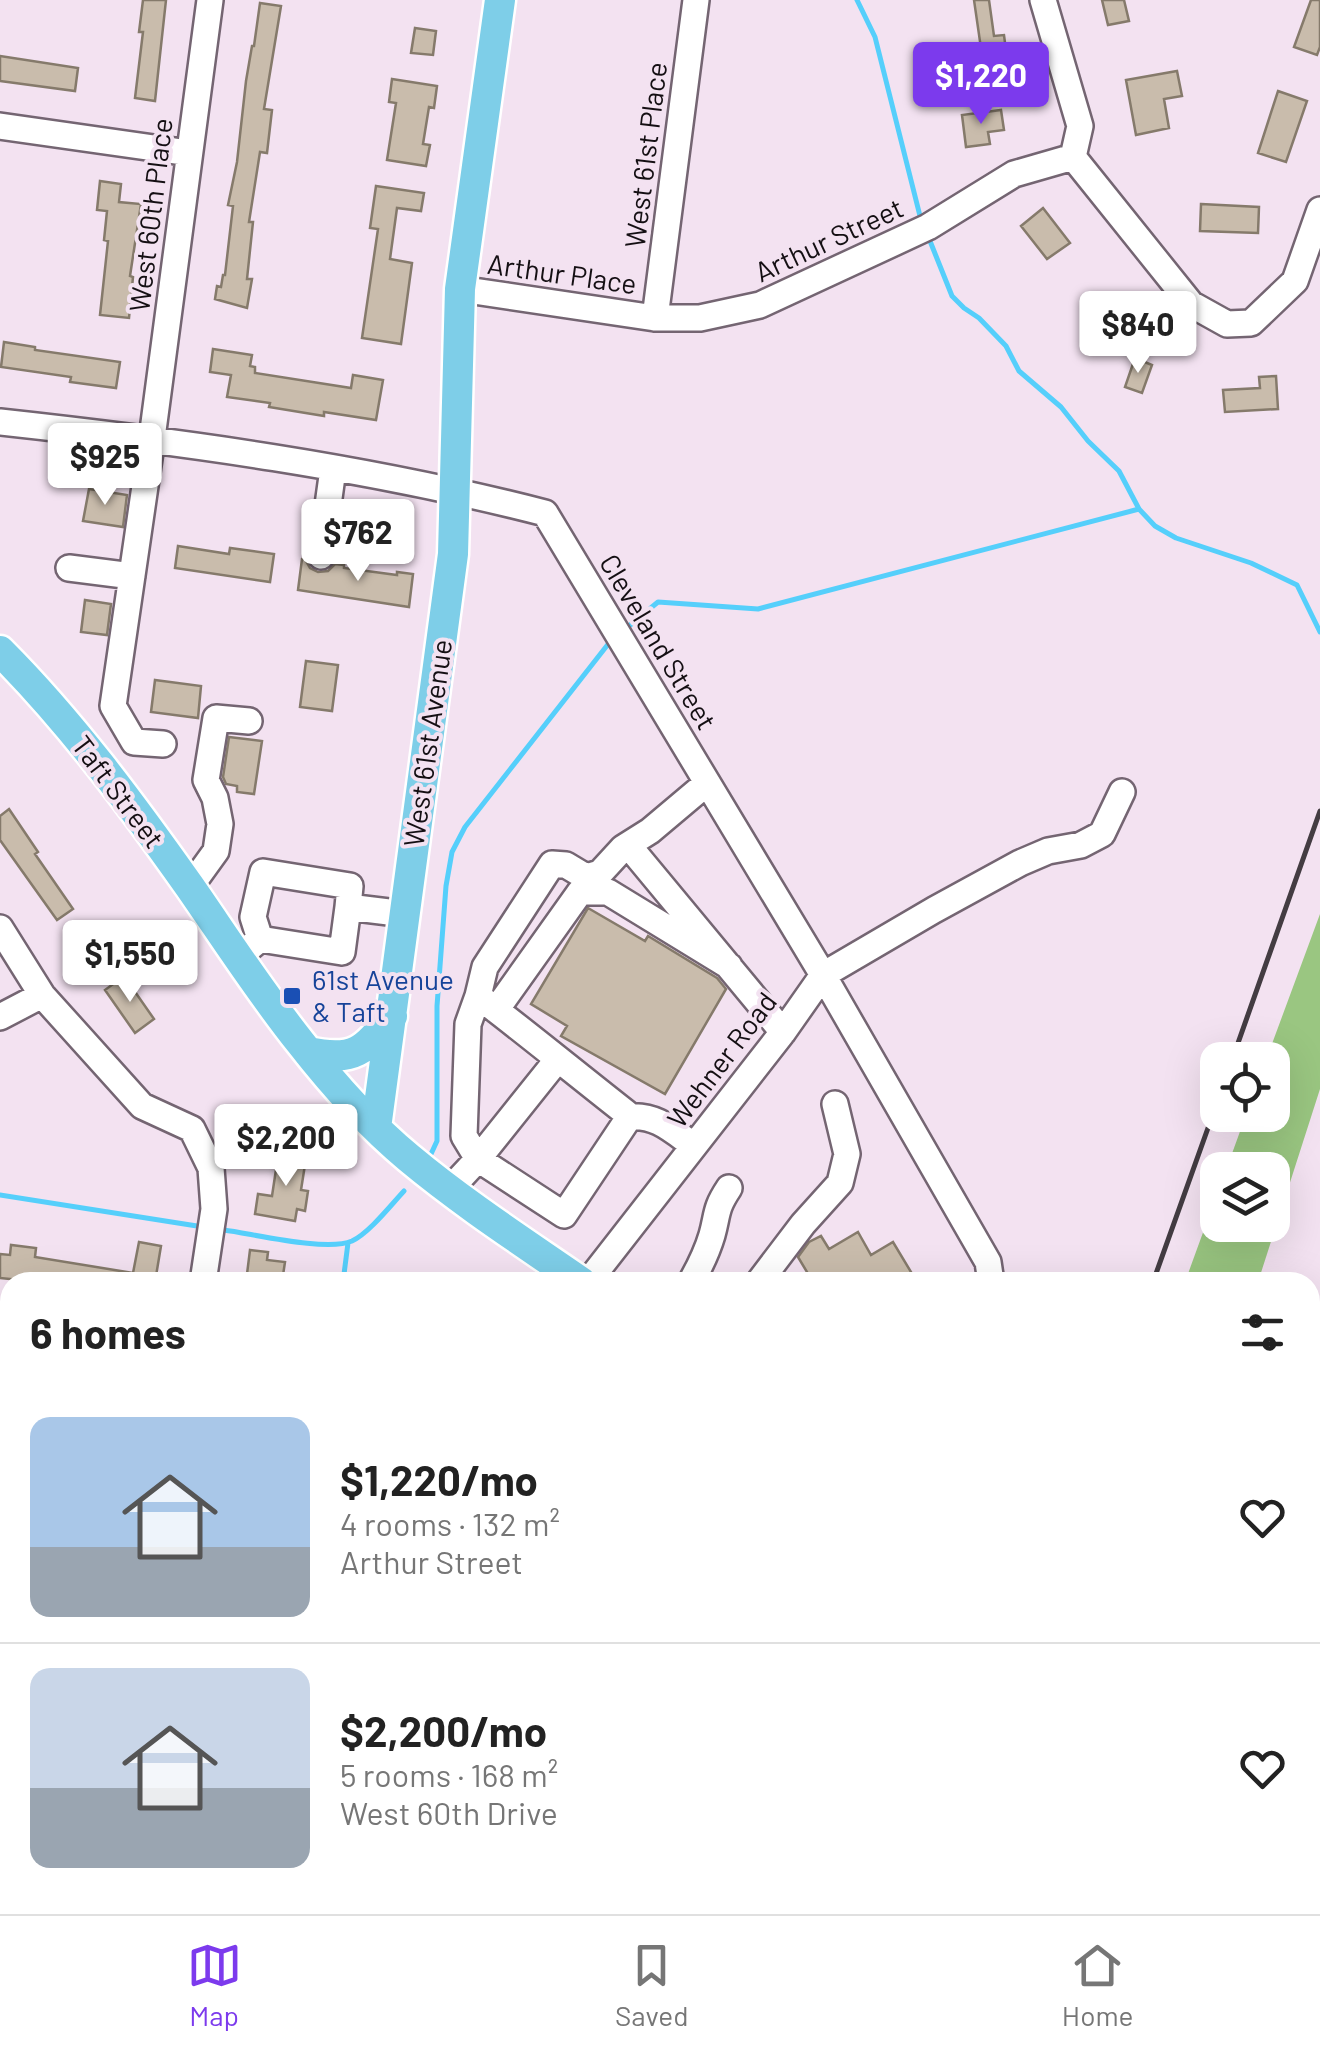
<!DOCTYPE html>
<meta charset="utf-8">
<style>
body{margin:0;font-family:Barlow,sans-serif;background:#f2f2f2;color:#222;height:100vh;display:flex;flex-direction:column;font-size:38px;white-space:nowrap}
*{box-sizing:border-box;margin:0}
p{font-size:32px;color:#767676}
.icon{flex:none;width:55px;height:55px;fill:none;stroke:currentColor;stroke-width:2;stroke-linecap:round;stroke-linejoin:round}
.map{position:relative;flex:1;overflow:hidden}
.details{position:absolute;left:0px;top:1272px;width:1320px;height:642px;display:flex;flex-direction:column;background:#fff;border-radius:30px 30px 0 0;box-shadow:0 10px 40px #0002}
.details>*{flex:none}
.buttons{position:absolute;left:1200px;top:1042px;display:grid;gap:20px}
.buttons a{display:grid;place-items:center;width:90px;height:90px;border-radius:20px;background:#fff;box-shadow:0 10px 40px #0002;font-size:50px}
.price{position:absolute;translate:-50% -85px;padding:0 22px;border-radius:10px;background:#fff;color:#222;font-size:32px;line-height:65px;filter:drop-shadow(0 2px 5px #0008)}
.price::after{content:'';position:absolute;left:50%;top:60px;width:30px;height:22px;margin-left:-15px;background:inherit;clip-path:polygon(0 0,100% 0,50% 100%)}
.price.active{background:#7c3aed;color:#fff}
ul{padding:0;list-style:none}
li{display:flex;align-items:center;gap:30px;height:250px;padding:0 30px}
li+li{border-top:2px solid #e0e0e0}
li span{display:grid;place-items:center;flex:none;width:280px;height:200px;border-radius:20px;color:#555}
li>.icon{margin-inline-start:auto}
span .icon{width:120px;height:120px;fill:#fffc;stroke-width:1}
li b{font-size:42px}
h2{display:flex;justify-content:space-between;align-items:center;height:120px;padding:0 30px;font-size:42px}
.tabs{display:flex;justify-content:space-around;align-items:center;height:140px;border-top:2px solid #e0e0e0;background:#fff;font-size:28px;color:#767676}
.tabs a{display:grid;justify-items:center;gap:5px}
.tabs .active{color:#7c3aed}
.map>svg:first-child{display:block}
.green{fill:#9ac681}
.lines{fill:none;stroke-linecap:round;stroke-linejoin:round}
.stream{stroke:#55cffb;stroke-width:5}
.building{fill:#c9bcac;stroke:#857a6b;stroke-width:2.5}
.minor-casing{stroke:#746572;stroke-width:30}
.major-casing{stroke:#fff;stroke-width:35}
.minor{stroke:#fff;stroke-width:25}
.major{stroke:#7ecee8;stroke-width:30}
.rail{stroke:#433c42;stroke-width:5}
.transit-dot{fill:#1a4fb4;stroke:#f3e2f1;stroke-width:4}
.labels{text-anchor:middle;stroke-width:8;stroke-linejoin:round;paint-order:stroke}
.street-label{font-size:28px;fill:#140f13;stroke:#f3e2f1}
.transit-label{font-size:28px;fill:#164399;stroke:#f3e2f1;text-anchor:start}
</style>
<div class="map">
<svg width="1320" height="1914" viewBox="0 0 1320 1914">
<rect width="100%" height="100%" fill="#f3e2f1"/>
<path class="green" d="M1320 914V1089L1258 1282H1185L1217 1194 1218 1225H1272V1170H1226L1246 1115H1272V1060H1266Z
M805 1905H1039L1035 1914H802Z"/>
<g class="lines">
<path class="stream" d="M857 0 875 37 920 216
M930 241 952 296 964 308 979 318 1006 346 1019 371 1061 407 1088 441 1119 471 1139 509 1155 526 1176 538 1251 563 1297 585 1320 632
M629 626 658 602 758 609 1139 509
M431 1154 437 1141V1006L446 886 452 852 465 827 609 643
M0 1195 197 1226
M224 1230C254 1234 327 1252 352 1241 369 1233 391 1205 404 1191
M343 1282 348 1243
M808 1914 811 1905"/>
</g>
<path class="building" d="M143 0H166L155 101 135 98 143 32H139Z
M974 0H989L994 36 1004 35 1008 66 984 69Z
M1102 0H1124L1129 21 1108 25Z
M1311 0H1320V47L1317 55 1294 47Z
M260 3 281 6 264 109 272 110 267 153 260 152 249 222H253L247 279H252L247 308 215 299 217 286 221 287 223 275H225L233 206 228 205 237 162 246 81 252 46H254Z
M415 28 436 31 433 55 411 53Z
M0 56 78 68 75 91 0 81Z
M1177 71 1182 96 1164 99 1169 128 1136 135 1126 80Z
M392 79 437 86 434 108 429 107 423 144 430 145 426 166 387 160 396 103 389 102Z
M1278 91 1307 101 1286 162 1258 153Z
M1001 110 1004 130 988 132 990 144 966 147 962 115Z
M100 181 121 184 119 202 141 204 130 276 133 277 129 318 100 315 108 241 104 240 107 211 97 210Z
M376 186 424 193 421 211 397 208 390 259 412 263 401 344 362 338 378 229 370 228Z
M1201 204 1259 207 1258 233 1200 231Z
M1043 208 1070 243 1047 259 1021 226Z
M4 342 35 347V350L120 362 116 388 70 382 71 377 1 367Z
M213 349 252 355 250 366 255 367V373L351 388 353 375 383 380 376 420 324 412V416L269 407 270 403 227 397 231 375 210 372Z
M1135 358 1152 365 1142 393 1125 387Z
M1276 376 1278 409 1225 412 1223 390 1260 388 1259 377Z
M89 489 127 495 123 527 83 521Z
M178 546 229 554 230 548 274 554 270 582 175 568Z
M302 559H305L310 568 318 572 328 571 335 564 344 565V568L397 575V572L413 574 409 607 298 590Z
M85 600 111 604 107 635 81 632Z
M306 661 338 665 332 711 300 707Z
M155 680 201 686 198 718 151 712Z
M229 737 262 741 254 794 237 792V786L226 784 223 777Z
M9 809 38 852 35 854 73 909 57 920 0 840V816Z
M588 908 645 941 648 936 717 978 726 989 665 1094 561 1036 567 1026 531 1004Z
M124 976 154 1019 135 1033 105 990Z
M285 1149 307 1152 301 1190 308 1191 305 1211 297 1209 295 1221 255 1214 258 1194 272 1196 277 1163 283 1164Z
M858 1232 871 1255 893 1242 917 1282H813L798 1257 809 1242 821 1236 829 1249Z
M139 1242 161 1246 155 1282H40L0 1278V1254L10 1255 11 1245 36 1248 35 1257 133 1273Z
M250 1250 268 1252 267 1260 285 1262 282 1282H246Z"/>
<g class="lines">
<defs>
<path id="minor" d="M1043 0 1080 126 1073 157 1191 304 1227 324 1251 323 1295 281 1320 210
M0 126 189 153
M460 289 655 318H700L760 305 928 227 1014 174 1073 157
M655 318 696 0
M0 422C183 442 367 467 545 513L823 975 988 1262 991 1282
M321 556 333 469
M69 568 132 576
M163 744 134 742 113 706 152 438 210 0
M628 845 783 1032
M190 887 216 851 220 824 215 798 206 780 216 718 249 721
M0 928 42 995 142 1106 192 1129 211 1168 214 1209 203 1282
M260 939 253 917 263 872 350 886 348 907
M237 958 260 939 342 952 348 907 405 914
M478 996 485 967 552 864 566 865 586 877 600 873 623 848 650 831 707 783
M496 1010 580 892H608L729 966
M0 1017 42 995
M629 1117C656 1114 673 1131 694 1146
M450 1189 478 1159 564 1215 630 1116C579 1076 529 1035 478 996L468 1024 464 1136 478 1159 558 1059
M588 1282 783 1032 823 975 934 910 1020 863 1048 851 1081 845 1102 834 1122 792
M691 1282C699 1268 707 1252 712 1235 718 1213 715 1209 729 1188
M759 1282 803 1224 840 1183 847 1154 835 1104
M0 1321 10 1323
M0 1594 10 1596
M195 1905 211 1914
M53 1914 57 1905
M632 1914 634 1905
M1219 1914 1228 1905"/>
<path id="major" d="M0 651C71 722 132 805 190 887 226 939 260 992 300 1042 332 1083 368 1124 409 1158 463 1203 523 1242 581 1282
M308 1052C355 1062 364 1051 392 1016
M376 1128 453 554 460 289 500 0
M1310 1567 1320 1570"/>
</defs>
<use href="#minor" class="minor-casing"/>
<use href="#major" class="major-casing"/>
<use href="#minor" class="minor"/>
<use href="#major" class="major"/>
<path class="rail" d="M1232 1060 1320 811
M1153 1282 1218 1100
M928 1914 931 1905"/>
</g>
<rect class="transit-dot" x="282" y="986" width="20" height="20" rx="5"/>
<g class="labels">
<g class="street-label">
<text transform="translate(646 155) rotate(-83)" y="10">West 61st Place</text>
<text transform="translate(151 215) rotate(-83)" y="10">West 60th Place</text>
<text transform="translate(829 240) rotate(-25)" y="10">Arthur Street</text>
<text transform="translate(562 274) rotate(8)" y="10">Arthur Place</text>
<text transform="translate(658 642) rotate(59)" y="10">Cleveland Street</text>
<text transform="translate(428 743) rotate(-82)" y="10">West 61st Avenue</text>
<text transform="translate(118 792) rotate(53)" y="10">Taft Street</text>
<text transform="translate(722 1060) rotate(-53)" y="10">Wehner Road</text>
</g>
<g class="transit-label">
<text x="312" y="990">61st Avenue<tspan x="312" dy="32">&amp; Taft</tspan></text>
</g>
</g>
</svg>
<div class="buttons">
<a><svg class="icon" aria-label="locate" viewBox="0 0 24 24"><circle cx="12" cy="12" r="6"/><path d="M12 2v4M12 18v4M2 12h4M18 12h4"/></svg></a>
<a><svg class="icon" aria-label="layers" viewBox="0 0 24 24"><path d="M12 4l9 5-9 5-9-5zM3 14l9 5 9-5"/></svg></a>
</div>
<b class="price active" style="left:981px;top:127px">$1,220</b>
<b class="price" style="left:1138px;top:376px">$840</b>
<b class="price" style="left:105px;top:508px">$925</b>
<b class="price" style="left:358px;top:584px">$762</b>
<b class="price" style="left:130px;top:1005px">$1,550</b>
<b class="price" style="left:286px;top:1189px">$2,200</b>
<section class="details">
<h2>6 homes<svg class="icon" aria-label="filters" viewBox="0 0 24 24"><path d="M4 7h16M4 17h16"/><circle cx="9" cy="7" r="2"/><circle cx="15" cy="17" r="2"/></svg></h2>
<ul>
<li><span style="background:linear-gradient(#a9c7e8 65%,#9aa5b1 0)"><svg class="icon" aria-label="home" viewBox="0 0 24 24"><path d="M3 11l9-7 9 7M6 9v11h12V9"/></svg></span><div><b>$1,220/mo</b><p>4 rooms · 132 m²</p><p>Arthur Street</p></div><svg class="icon" aria-label="heart" viewBox="0 0 24 24"><path d="M12 20l-8-8c-3-5 5-10 8-4 3-6 11-1 8 4z"/></svg></li>
<li><span style="background:linear-gradient(#c9d6e8 60%,#9aa5b1 0)"><svg class="icon" aria-label="home" viewBox="0 0 24 24"><path d="M3 11l9-7 9 7M6 9v11h12V9"/></svg></span><div><b>$2,200/mo</b><p>5 rooms · 168 m²</p><p>West 60th Drive</p></div><svg class="icon" aria-label="heart" viewBox="0 0 24 24"><path d="M12 20l-8-8c-3-5 5-10 8-4 3-6 11-1 8 4z"/></svg></li>
</ul>
</section>
</div>
<nav class="tabs">
<a class="active"><svg class="icon" aria-label="map" viewBox="0 0 24 24"><path d="M3 6l6-2 6 2 6-2v14l-6 2-6-2-6 2zM9 4v14M15 6v14"/></svg>Map</a>
<a><svg class="icon" aria-label="saved" viewBox="0 0 24 24"><path d="M7 4h10v16l-5-4-5 4z"/></svg>Saved</a>
<a><svg class="icon" aria-label="home" viewBox="0 0 24 24"><path d="M3 11l9-7 9 7M6 9v11h12V9"/></svg>Home</a>
</nav>
